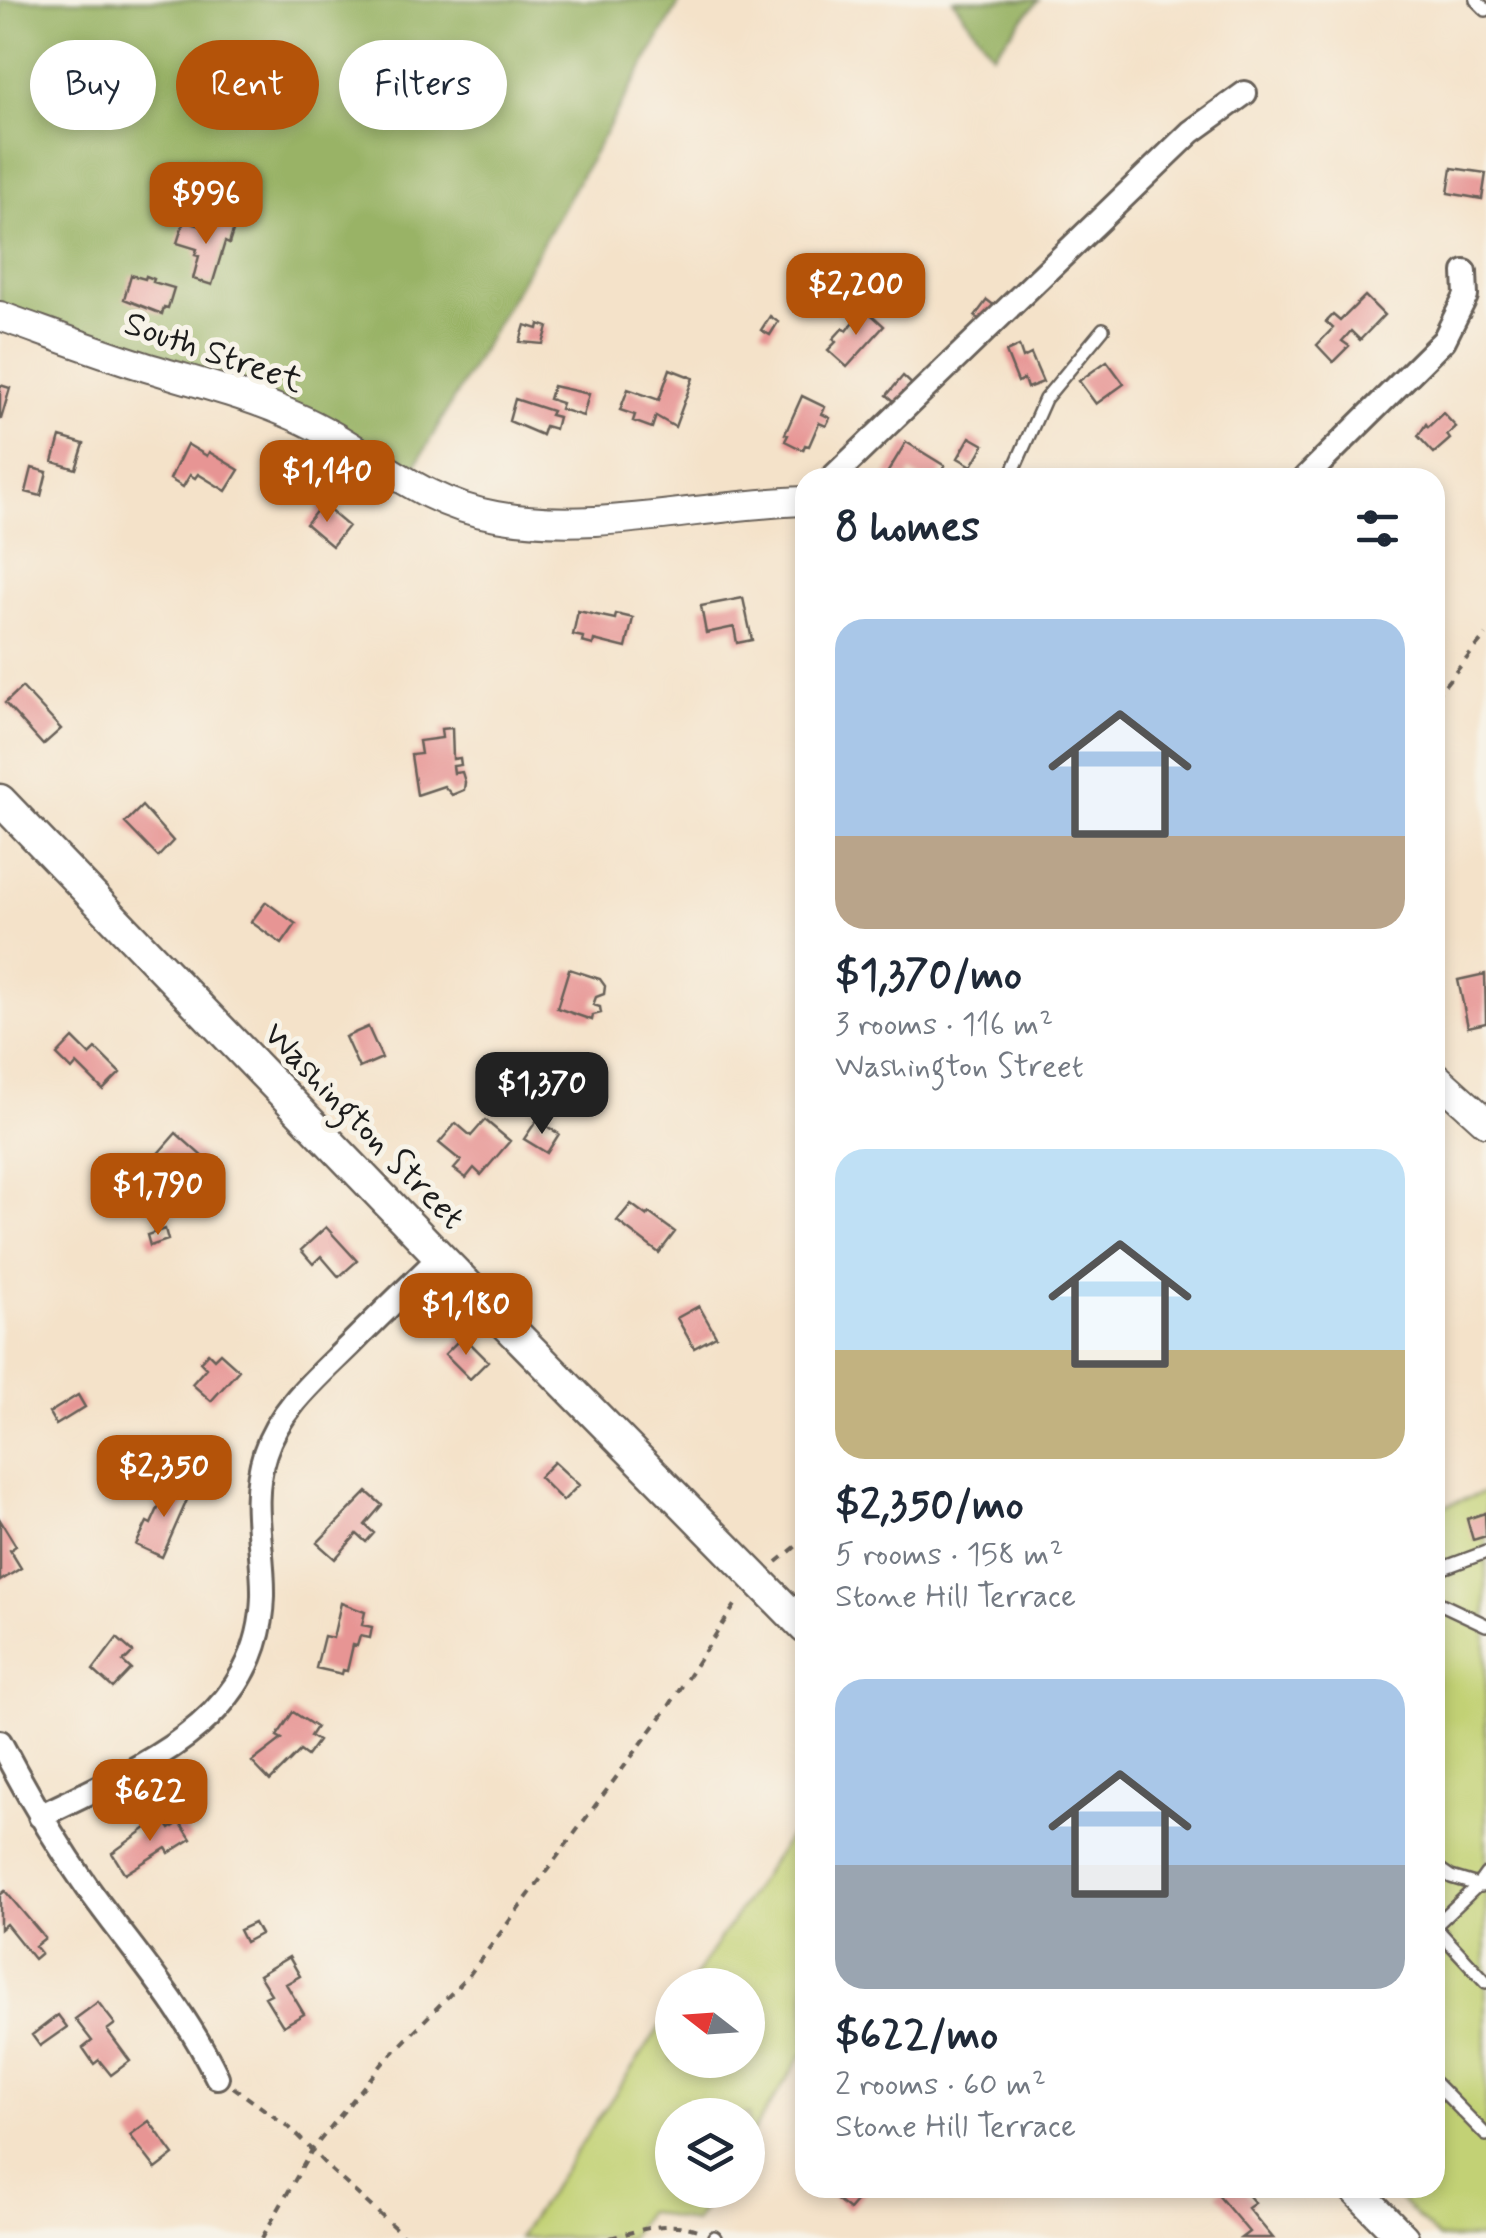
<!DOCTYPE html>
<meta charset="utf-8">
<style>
body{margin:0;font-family:Mynerve,sans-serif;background:#f6f6f7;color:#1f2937;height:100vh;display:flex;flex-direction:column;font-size:38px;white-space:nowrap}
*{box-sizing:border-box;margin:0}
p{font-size:32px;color:#747a83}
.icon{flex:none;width:55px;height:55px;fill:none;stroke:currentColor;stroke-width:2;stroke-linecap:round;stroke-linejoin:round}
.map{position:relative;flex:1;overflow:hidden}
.panel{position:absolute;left:795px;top:468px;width:650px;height:1730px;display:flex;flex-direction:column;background:#fff;border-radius:30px;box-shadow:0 5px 15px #0003}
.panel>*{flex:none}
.guide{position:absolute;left:30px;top:40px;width:615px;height:90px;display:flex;gap:20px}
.needle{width:65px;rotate:287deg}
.controls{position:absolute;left:655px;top:1968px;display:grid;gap:20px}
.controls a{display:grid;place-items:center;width:110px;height:110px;border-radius:50%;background:#fff;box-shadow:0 5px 15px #0003;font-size:50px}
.price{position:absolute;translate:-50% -85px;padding:0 22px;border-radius:20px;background:#b45309;color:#fff;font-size:32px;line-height:65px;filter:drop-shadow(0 2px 5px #0008)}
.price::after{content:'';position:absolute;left:50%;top:60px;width:30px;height:22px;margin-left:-15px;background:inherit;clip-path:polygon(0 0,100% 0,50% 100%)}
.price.on{background:#222;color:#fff}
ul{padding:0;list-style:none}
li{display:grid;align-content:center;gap:20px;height:530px;padding:0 40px}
li span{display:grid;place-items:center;height:310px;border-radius:30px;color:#555}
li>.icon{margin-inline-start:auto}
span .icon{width:180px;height:180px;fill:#fffc;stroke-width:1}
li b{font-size:42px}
h2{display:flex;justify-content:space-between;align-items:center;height:120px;padding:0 40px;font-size:42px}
.tag{padding:0 35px;border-radius:45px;background:#fff;box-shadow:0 5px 15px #0003;font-size:35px;line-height:90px}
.tag.on{background:#b45309;color:#fff}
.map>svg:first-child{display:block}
.green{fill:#c2d174;stroke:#6f7648;stroke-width:2.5}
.forest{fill:#99b366;stroke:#5a6841;stroke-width:2.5}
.building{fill:#e79594}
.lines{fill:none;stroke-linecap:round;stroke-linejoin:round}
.service-casing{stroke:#686159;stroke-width:16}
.minor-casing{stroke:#686159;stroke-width:28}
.tertiary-casing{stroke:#686159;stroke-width:32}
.secondary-casing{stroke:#686159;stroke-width:35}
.path{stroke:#686159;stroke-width:4;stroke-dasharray:8 8;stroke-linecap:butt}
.service{stroke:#fff;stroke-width:11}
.minor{stroke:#fff;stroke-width:22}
.tertiary{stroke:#fff;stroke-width:28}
.secondary{stroke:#fff;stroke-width:30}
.labels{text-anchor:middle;stroke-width:10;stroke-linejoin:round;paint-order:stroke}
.street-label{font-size:35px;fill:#1c1c1c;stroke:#f7f3e8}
</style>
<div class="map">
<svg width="1486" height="2238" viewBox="0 0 1486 2238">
<rect width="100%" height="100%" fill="#f7f3e8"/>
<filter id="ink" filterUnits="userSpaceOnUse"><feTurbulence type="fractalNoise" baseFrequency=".01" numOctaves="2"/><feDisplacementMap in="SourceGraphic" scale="20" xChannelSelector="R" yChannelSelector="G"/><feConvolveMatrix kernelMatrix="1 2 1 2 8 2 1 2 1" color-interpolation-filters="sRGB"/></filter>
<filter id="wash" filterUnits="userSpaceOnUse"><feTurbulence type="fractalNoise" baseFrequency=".0048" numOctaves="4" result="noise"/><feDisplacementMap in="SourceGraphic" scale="40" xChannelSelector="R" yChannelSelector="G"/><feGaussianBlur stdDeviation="2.25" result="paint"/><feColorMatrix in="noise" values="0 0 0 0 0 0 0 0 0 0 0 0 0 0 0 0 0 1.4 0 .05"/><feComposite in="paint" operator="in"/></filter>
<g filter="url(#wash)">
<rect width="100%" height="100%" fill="#f4e2c9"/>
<path class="green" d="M1486 1492V2238H1438L1388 2188H1435V1509Z
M805 1813V2051L748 2139V2115H672V2190H715L694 2222 646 2211 630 2238H518L672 2009V2060H748V1985H689Z"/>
<path class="forest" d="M0 0H681L405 484 348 445 0 316Z
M953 0H1039L993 54Z"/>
<g id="blocks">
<path class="building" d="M1452 168 1486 173 1482 199 1448 193Z
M207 220 234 228 229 244 225 242 212 285 193 279 199 256 195 255 197 249 177 243 184 221 205 227Z
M131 275 145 279 146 276 154 279 153 282 174 288 168 308 164 307 162 314 124 299Z
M1365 296 1384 315 1360 340 1351 331 1342 341 1349 346 1333 362 1317 345 1333 328 1326 322 1333 315 1340 321Z
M987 300 1000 310 988 326 975 316Z
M864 308 884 326 847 367 828 350 836 342 833 339 843 328 847 331Z
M770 316 778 322 770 335 761 330Z
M539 324 548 327 543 344 520 342 525 325 538 329Z
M1019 346 1023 358 1031 354 1043 382 1027 388 1024 379 1018 382 1006 352Z
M1107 361 1124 384 1096 404 1079 381Z
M670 369 693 378 675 427 656 416 652 428 633 421 635 415 620 410 628 389 659 400Z
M903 376 917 389 901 407 887 395Z
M0 385 10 388 1 419H0Z
M553 386 589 394 583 416 560 409 562 403 549 399Z
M802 396 825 407 822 414 830 418 826 426 819 423 809 446 805 445 803 450 785 441 788 435 785 434Z
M515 399 552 411 550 415 558 417 555 429 545 426 542 435 509 421Z
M1443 413 1456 427 1447 435 1450 439 1434 453 1418 436 1426 424 1428 427Z
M60 437 84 444 76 469 53 462Z
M970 437 984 445 972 466 958 458Z
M906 442 945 466 938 478H920L911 472 908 478 886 475Z
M187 444 207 456 209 452 239 470 226 491 198 474 195 478 190 475 183 487 170 479Z
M32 468 47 472 41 496 26 492Z
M322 504 348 526 332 546 306 524Z
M743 598 752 640 737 643 734 627 706 633 701 606Z
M578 611 615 619 616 614 633 618 626 648 594 640 593 645 582 642 583 637 573 635Z
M22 687 61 729 43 745 5 703Z
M452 728 453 759 460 758 461 765 453 766 454 773 462 772 465 782 464 790 452 795 444 786 417 795 411 755 421 754 419 741 442 738 441 729Z
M142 806 173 841 158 857 125 823Z
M266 902 296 924 282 944 251 922Z
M569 969 600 979 605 986 604 994 596 997 593 1005 600 1007 601 1013 593 1015 592 1020 557 1008Z
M1485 974 1486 1023 1468 1027 1458 980Z
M368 1027 382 1058 359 1068 345 1037Z
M73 1038 90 1055 96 1049 120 1073 103 1090 77 1064 72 1070 57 1055Z
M485 1120 510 1141 481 1175 474 1168 466 1178 454 1169 461 1161 439 1143 456 1123 471 1136Z
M537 1120 559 1134 547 1153 524 1139Z
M176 1133 203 1157 192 1169 209 1184 192 1203 148 1165Z
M631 1204 647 1216 649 1213 675 1232 659 1253 617 1221Z
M326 1227 357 1261 339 1277 321 1256 313 1264 301 1250Z
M165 1229 168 1240 150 1246 147 1235Z
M699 1306 716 1336 694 1348 677 1318Z
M463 1336 488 1361 470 1379 445 1354Z
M208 1353 214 1359 220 1353 239 1370 211 1401 192 1384 206 1368 200 1362Z
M78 1395 85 1407 56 1425 49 1413Z
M554 1462 579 1485 563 1501 539 1477Z
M170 1482 191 1491 162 1557 136 1545 147 1522 151 1524Z
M367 1492 382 1505 365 1525 374 1533 366 1542 357 1534 335 1559 317 1543Z
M1485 1513 1486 1536 1473 1540 1467 1519Z
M0 1520 16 1546 10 1550 21 1568 0 1581Z
M341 1603 365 1612 362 1625 372 1627 370 1638 360 1636 357 1646 353 1645 347 1671 343 1670 342 1674 316 1668 324 1636 333 1638Z
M117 1638 133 1652 123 1662 131 1669 113 1688 93 1670Z
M293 1712 316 1727 310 1736 318 1741 307 1756 300 1751 270 1781 252 1762 282 1739 277 1736Z
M162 1817 170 1829 180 1822 191 1839 169 1853 166 1848 125 1874 112 1853Z
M5 1891 45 1938 35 1946 41 1953 34 1959 6 1924 0 1929V1895Z
M254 1923 260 1934 245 1942 239 1930Z
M289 1957 300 1976 286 1984 304 2014 283 2026 265 1997 271 1994 259 1975Z
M98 2002 115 2024 107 2030 130 2061 111 2075 99 2060 94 2064 83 2048 92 2041 75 2019Z
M58 2015 67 2027 40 2046 32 2035Z
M149 2121 174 2155 156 2169 130 2135Z
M822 2188H868L849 2210Z
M1224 2188H1242L1255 2203 1248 2208 1273 2238H1241L1249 2232 1217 2194Z"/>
</g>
</g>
<g filter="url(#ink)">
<use href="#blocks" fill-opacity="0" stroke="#686159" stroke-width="2.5"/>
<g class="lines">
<defs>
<path id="service" d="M1476 0 1486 10
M1010 478 1045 399 1103 329
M1435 1571 1486 1552
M1435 1601 1486 1625
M1435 1866 1451 1877 1481 1886
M1435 1926 1478 1885 1486 1874
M1435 1927 1486 1982
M1435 2083 1486 2135
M714 2237 715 2238"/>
<path id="minor" d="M832 478 1191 132 1245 93
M1305 478 1444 340 1466 296 1465 272
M0 1742C26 1792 54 1840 87 1887 132 1950 183 2006 217 2077
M40 1816C137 1768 260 1723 263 1596 264 1547 249 1502 265 1453 280 1407 320 1375 353 1342 382 1313 411 1285 440 1257"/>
<path id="tertiary" d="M0 316C48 333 95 351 143 366 194 382 245 394 294 416 366 447 414 502 496 516 599 534 702 504 805 501
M1435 1076 1486 1122"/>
<path id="secondary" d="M0 800 440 1257 805 1628
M1354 2188 1403 2238"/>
</defs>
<use href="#service" class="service-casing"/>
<use href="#minor" class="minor-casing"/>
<use href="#tertiary" class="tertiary-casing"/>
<use href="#secondary" class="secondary-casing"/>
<path class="path" d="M1435 697 1486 635
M777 1562 805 1539
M233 2087 290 2128 331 2170 406 2238
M262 2238 312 2150 383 2063 470 1974 667 1709 739 1599
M610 2238C641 2230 669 2219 700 2231"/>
<use href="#service" class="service"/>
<use href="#minor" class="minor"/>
<use href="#tertiary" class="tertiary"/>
<use href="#secondary" class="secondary"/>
</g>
</g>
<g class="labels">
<g class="street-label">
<text transform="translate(214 351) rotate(19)" y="12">South Street</text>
<text transform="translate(365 1125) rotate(46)" y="12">Washington Street</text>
</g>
</g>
</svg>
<div class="controls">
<a><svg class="needle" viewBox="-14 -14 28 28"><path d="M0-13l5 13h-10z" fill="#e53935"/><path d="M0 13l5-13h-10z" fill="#747a83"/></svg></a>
<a><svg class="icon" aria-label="layers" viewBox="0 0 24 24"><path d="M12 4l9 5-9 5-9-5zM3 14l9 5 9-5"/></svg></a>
</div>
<b class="price" style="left:206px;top:247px">$996</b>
<b class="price" style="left:856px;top:338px">$2,200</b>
<b class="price" style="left:327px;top:525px">$1,140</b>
<b class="price on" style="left:542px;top:1137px">$1,370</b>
<b class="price" style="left:158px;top:1238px">$1,790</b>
<b class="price" style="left:466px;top:1358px">$1,180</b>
<b class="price" style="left:164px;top:1520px">$2,350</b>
<b class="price" style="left:150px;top:1844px">$622</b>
<div class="guide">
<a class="tag">Buy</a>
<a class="tag on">Rent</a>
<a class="tag">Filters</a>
</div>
<section class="panel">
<h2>8 homes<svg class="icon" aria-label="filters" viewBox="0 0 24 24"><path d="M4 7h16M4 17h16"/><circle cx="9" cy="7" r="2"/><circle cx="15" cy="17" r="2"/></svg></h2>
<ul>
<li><span style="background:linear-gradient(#a9c7e8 70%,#b9a48a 0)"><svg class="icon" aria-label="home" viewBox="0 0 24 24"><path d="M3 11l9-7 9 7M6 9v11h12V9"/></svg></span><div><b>$1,370/mo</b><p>3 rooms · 116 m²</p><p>Washington Street</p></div></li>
<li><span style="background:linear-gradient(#bfe0f5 65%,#c2b280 0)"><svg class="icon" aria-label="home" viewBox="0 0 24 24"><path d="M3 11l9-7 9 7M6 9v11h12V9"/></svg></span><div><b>$2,350/mo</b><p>5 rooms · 158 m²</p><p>Stone Hill Terrace</p></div></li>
<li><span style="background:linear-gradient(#a9c7e8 60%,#9aa5b1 0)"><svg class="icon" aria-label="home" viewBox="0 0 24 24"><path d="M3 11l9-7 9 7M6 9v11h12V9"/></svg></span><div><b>$622/mo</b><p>2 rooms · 60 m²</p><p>Stone Hill Terrace</p></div></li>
</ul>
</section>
</div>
